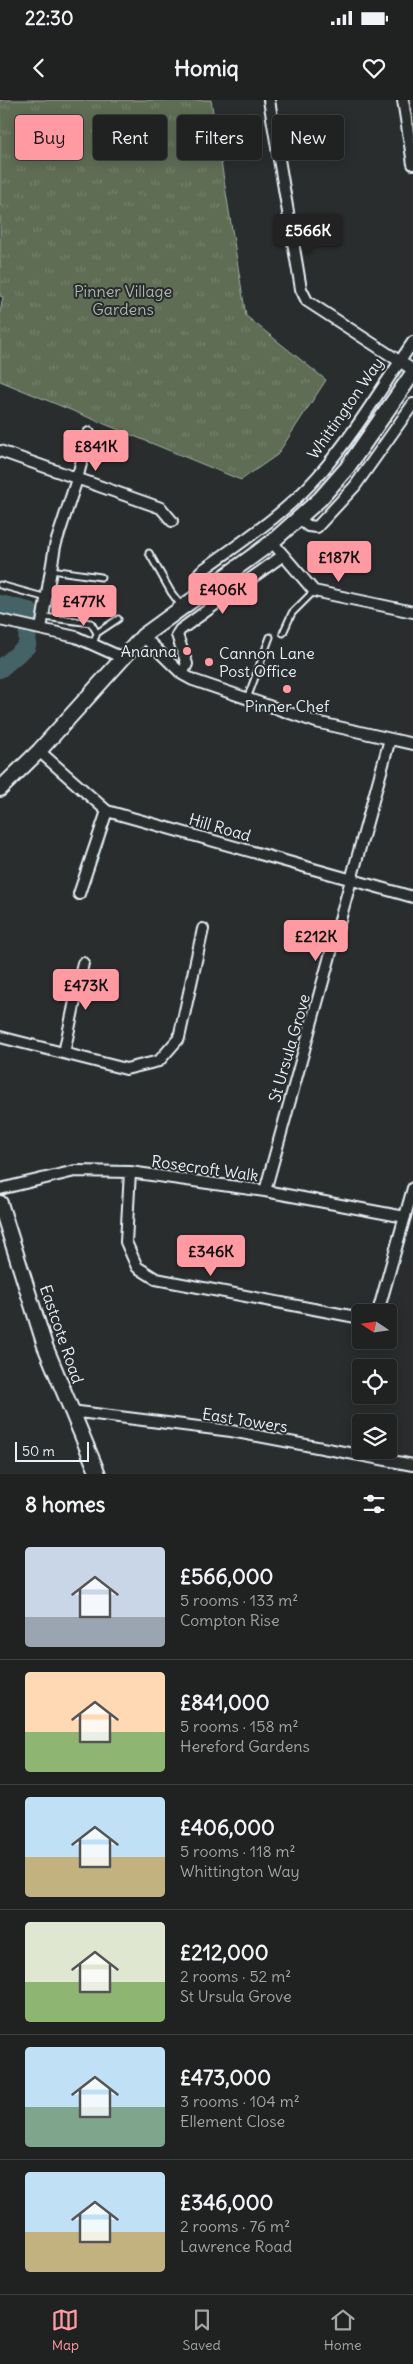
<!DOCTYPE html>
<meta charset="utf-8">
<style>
body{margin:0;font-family:Delius,sans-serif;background:#2d2f2f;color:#f1f3f6;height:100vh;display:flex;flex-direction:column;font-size:19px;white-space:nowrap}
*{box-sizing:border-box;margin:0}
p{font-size:16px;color:#a2a4a5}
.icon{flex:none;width:28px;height:28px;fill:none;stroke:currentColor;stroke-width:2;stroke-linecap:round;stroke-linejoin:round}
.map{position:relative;height:1374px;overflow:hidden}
.panel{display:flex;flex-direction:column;background:#202222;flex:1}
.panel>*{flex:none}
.guide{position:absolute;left:15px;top:15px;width:384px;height:45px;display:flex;gap:10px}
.needle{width:32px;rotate:283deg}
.controls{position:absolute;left:352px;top:1204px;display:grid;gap:10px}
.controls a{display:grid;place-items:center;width:45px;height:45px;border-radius:5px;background:#202222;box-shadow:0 2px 12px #0003,0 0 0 1px #3d3f40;font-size:25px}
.scale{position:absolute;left:15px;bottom:12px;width:74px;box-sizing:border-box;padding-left:5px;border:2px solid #e8f1f8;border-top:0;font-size:14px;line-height:18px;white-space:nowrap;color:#e8f1f8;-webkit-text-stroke:4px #2a2d2e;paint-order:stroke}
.price{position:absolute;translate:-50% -42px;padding:0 11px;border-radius:5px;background:#ff9aa2;color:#111;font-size:16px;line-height:32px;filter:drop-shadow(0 1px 2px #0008)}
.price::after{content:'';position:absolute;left:50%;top:30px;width:15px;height:11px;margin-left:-8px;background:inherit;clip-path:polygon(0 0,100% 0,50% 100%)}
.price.active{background:#222;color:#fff}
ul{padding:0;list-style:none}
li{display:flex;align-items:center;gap:15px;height:125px;padding:0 25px}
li+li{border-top:1px solid #3d3f40}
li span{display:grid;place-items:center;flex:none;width:140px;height:100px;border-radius:5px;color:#555}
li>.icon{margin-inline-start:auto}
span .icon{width:60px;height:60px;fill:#fffc;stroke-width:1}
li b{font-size:21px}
h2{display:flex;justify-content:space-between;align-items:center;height:60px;padding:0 25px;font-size:21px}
.tag{padding:0 18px;border-radius:5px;background:#202222;box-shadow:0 2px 12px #0003,0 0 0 1px #3d3f40;font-size:18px;line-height:45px}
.tag.active{background:#ff9aa2;color:#111}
.status{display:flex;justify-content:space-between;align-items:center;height:35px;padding:0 25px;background:#202222;direction:ltr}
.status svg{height:14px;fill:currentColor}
header{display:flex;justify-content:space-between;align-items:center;height:65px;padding:0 25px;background:#202222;font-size:22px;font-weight:800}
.tabs{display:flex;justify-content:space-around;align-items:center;height:70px;border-top:1px solid #3d3f40;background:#202222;font-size:14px;color:#a2a4a5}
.tabs a{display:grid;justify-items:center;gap:2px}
.tabs .active{color:#ff9aa2}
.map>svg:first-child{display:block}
.grass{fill:url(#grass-tufts);stroke:#a3afa6}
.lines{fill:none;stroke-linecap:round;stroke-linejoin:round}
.river{stroke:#456466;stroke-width:18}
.lane-casing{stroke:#e8f1f8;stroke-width:9}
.street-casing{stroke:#e8f1f8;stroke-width:14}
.secondary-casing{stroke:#e8f1f8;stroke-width:18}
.lane{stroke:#2a2d2e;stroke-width:5}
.street{stroke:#2a2d2e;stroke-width:10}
.secondary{stroke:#2a2d2e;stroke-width:14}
.poi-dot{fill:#ff9aa2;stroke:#2a2d2e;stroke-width:2}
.labels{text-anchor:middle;stroke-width:4;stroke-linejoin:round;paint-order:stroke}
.park-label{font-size:16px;fill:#aab6ae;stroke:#2a2d2e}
.street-label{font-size:16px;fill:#e8f1f8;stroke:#2a2d2e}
.poi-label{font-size:16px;fill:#e8f1f8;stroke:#2a2d2e;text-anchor:end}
</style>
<div class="status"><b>22:30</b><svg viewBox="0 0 49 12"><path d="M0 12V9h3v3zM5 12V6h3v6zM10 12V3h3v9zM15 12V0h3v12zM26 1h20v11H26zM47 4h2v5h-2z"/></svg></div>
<header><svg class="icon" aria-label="back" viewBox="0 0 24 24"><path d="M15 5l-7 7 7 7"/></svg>Homiq<svg class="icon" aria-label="heart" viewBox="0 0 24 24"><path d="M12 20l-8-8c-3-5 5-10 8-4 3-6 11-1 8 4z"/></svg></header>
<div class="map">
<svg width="413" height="1374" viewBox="0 0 413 1374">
<defs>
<pattern id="grass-tufts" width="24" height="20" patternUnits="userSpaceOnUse" patternTransform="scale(1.25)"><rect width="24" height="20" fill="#5e6d54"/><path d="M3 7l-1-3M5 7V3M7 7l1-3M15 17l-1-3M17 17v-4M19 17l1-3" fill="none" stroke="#75826d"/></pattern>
</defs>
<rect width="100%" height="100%" fill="#2a2d2e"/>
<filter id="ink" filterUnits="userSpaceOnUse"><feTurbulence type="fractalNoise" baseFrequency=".02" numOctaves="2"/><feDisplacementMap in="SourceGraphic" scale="10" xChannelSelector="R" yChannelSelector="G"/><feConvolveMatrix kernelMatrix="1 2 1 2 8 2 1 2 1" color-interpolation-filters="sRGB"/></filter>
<g filter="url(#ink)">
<path class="grass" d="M0 0H211L246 216 326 280 277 355 241 380 0 281V212L3 197 0 196Z"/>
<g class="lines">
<path class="river" d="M0 504 29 511 27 546 0 569"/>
<defs>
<path id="lane" d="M149 453 171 492 182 507
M51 470 101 477
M0 485 47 498
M44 517 91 523 97 533
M283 533 292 513 314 491
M93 544 97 533 118 519
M247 599 270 537"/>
<path id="street" d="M269 0 301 189 307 201 413 270
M403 0 413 64
M0 351 161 408 172 421
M299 418 308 426 317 427 355 386 413 304
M272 442 314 491 413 512
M204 491 200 484V472C241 442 285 414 318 376 354 335 382 287 413 242
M0 520 76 537 123 558
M41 529 55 446 77 379 89 333
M143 536 182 574 193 580 316 622 413 644
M182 574 187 564 177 535 180 530 282 456
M39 651 107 711 413 797
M79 794 107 711
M0 937 126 969 159 961 179 938 203 829
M64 953 83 863
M130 1072 126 1142 137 1167 156 1179 361 1218
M0 1089 75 1071 130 1072 265 1091 405 1117
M265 1091 390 639
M378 1212 413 1088
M71 1311 231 1331 413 1365"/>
<path id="secondary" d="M0 689 39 651 143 536 272 442 320 399 347 368 413 273
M0 1103 45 1246 98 1374"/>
</defs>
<use href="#lane" class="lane-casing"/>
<use href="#street" class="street-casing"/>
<use href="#secondary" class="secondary-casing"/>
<use href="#lane" class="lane"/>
<use href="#street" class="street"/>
<use href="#secondary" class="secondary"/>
</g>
</g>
<g class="poi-dot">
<circle cx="187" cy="551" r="5"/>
<circle cx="209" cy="562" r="5"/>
<circle cx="287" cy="589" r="5"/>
</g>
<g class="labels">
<g class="park-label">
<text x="123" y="197">Pinner Village<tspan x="123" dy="18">Gardens</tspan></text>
</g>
<g class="street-label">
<text transform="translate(345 308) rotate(-55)" y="6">Whittington Way</text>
<text transform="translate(220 727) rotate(16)" y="6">Hill Road</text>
<text transform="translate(289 948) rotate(-74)" y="6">St Ursula Grove</text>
<text transform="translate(205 1068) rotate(8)" y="6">Rosecroft Walk</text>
<text transform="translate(62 1234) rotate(71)" y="6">Eastcote Road</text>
<text transform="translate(245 1320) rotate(9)" y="6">East Towers</text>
</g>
<g class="poi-label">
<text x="177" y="557">Ananna</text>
<text x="219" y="559" text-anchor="start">Cannon Lane<tspan x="219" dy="18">Post Office</tspan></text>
<text x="287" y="612" text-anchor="middle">Pinner Chef</text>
</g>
</g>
</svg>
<div class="controls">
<a><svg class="needle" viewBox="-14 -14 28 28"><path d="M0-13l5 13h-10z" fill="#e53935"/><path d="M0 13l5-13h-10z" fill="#a2a4a5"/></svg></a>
<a><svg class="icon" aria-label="locate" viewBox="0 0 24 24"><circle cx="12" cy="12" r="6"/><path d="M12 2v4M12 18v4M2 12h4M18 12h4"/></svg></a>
<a><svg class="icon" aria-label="layers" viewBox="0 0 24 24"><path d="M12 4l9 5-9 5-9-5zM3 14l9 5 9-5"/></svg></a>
</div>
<div class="scale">50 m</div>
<b class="price active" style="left:308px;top:156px">£566K</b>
<b class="price" style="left:96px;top:372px">£841K</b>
<b class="price" style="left:339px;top:483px">£187K</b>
<b class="price" style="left:223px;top:515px">£406K</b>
<b class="price" style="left:84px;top:527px">£477K</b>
<b class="price" style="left:316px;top:862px">£212K</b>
<b class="price" style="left:86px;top:911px">£473K</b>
<b class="price" style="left:211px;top:1177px">£346K</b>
<div class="guide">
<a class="tag active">Buy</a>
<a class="tag">Rent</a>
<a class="tag">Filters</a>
<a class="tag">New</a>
</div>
</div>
<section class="panel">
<h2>8 homes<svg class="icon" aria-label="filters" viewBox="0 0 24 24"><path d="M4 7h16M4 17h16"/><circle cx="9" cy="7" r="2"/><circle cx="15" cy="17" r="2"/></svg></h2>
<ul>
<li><span style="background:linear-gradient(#c9d6e8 70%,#9aa5b1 0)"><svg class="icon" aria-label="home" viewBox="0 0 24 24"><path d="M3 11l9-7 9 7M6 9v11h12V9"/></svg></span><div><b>£566,000</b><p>5 rooms · 133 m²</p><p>Compton Rise</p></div></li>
<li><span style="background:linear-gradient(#ffd9b3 60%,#8fb573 0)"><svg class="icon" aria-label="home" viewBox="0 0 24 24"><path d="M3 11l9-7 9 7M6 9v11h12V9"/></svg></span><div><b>£841,000</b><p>5 rooms · 158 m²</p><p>Hereford Gardens</p></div></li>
<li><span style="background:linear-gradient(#bfe0f5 60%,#c2b280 0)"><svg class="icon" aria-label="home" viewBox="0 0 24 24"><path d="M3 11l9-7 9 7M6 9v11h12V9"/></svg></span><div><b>£406,000</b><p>5 rooms · 118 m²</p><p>Whittington Way</p></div></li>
<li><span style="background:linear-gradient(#dfe7d0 60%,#8fb573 0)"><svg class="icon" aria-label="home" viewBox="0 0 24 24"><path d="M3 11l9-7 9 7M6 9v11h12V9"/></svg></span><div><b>£212,000</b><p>2 rooms · 52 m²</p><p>St Ursula Grove</p></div></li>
<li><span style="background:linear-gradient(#bfe0f5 60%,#7fa58c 0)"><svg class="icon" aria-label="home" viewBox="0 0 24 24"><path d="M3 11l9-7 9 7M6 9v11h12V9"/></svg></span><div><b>£473,000</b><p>3 rooms · 104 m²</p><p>Ellement Close</p></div></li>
<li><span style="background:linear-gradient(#bfe0f5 60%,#c2b280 0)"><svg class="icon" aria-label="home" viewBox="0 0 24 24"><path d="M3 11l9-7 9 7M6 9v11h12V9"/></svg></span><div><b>£346,000</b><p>2 rooms · 76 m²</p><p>Lawrence Road</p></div></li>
</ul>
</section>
<nav class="tabs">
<a class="active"><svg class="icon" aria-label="map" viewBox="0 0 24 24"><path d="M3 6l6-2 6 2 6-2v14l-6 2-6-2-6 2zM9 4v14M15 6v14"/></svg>Map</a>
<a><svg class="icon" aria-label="saved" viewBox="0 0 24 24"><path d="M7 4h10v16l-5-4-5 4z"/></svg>Saved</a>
<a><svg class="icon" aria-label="home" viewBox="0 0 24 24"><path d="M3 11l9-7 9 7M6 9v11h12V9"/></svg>Home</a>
</nav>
